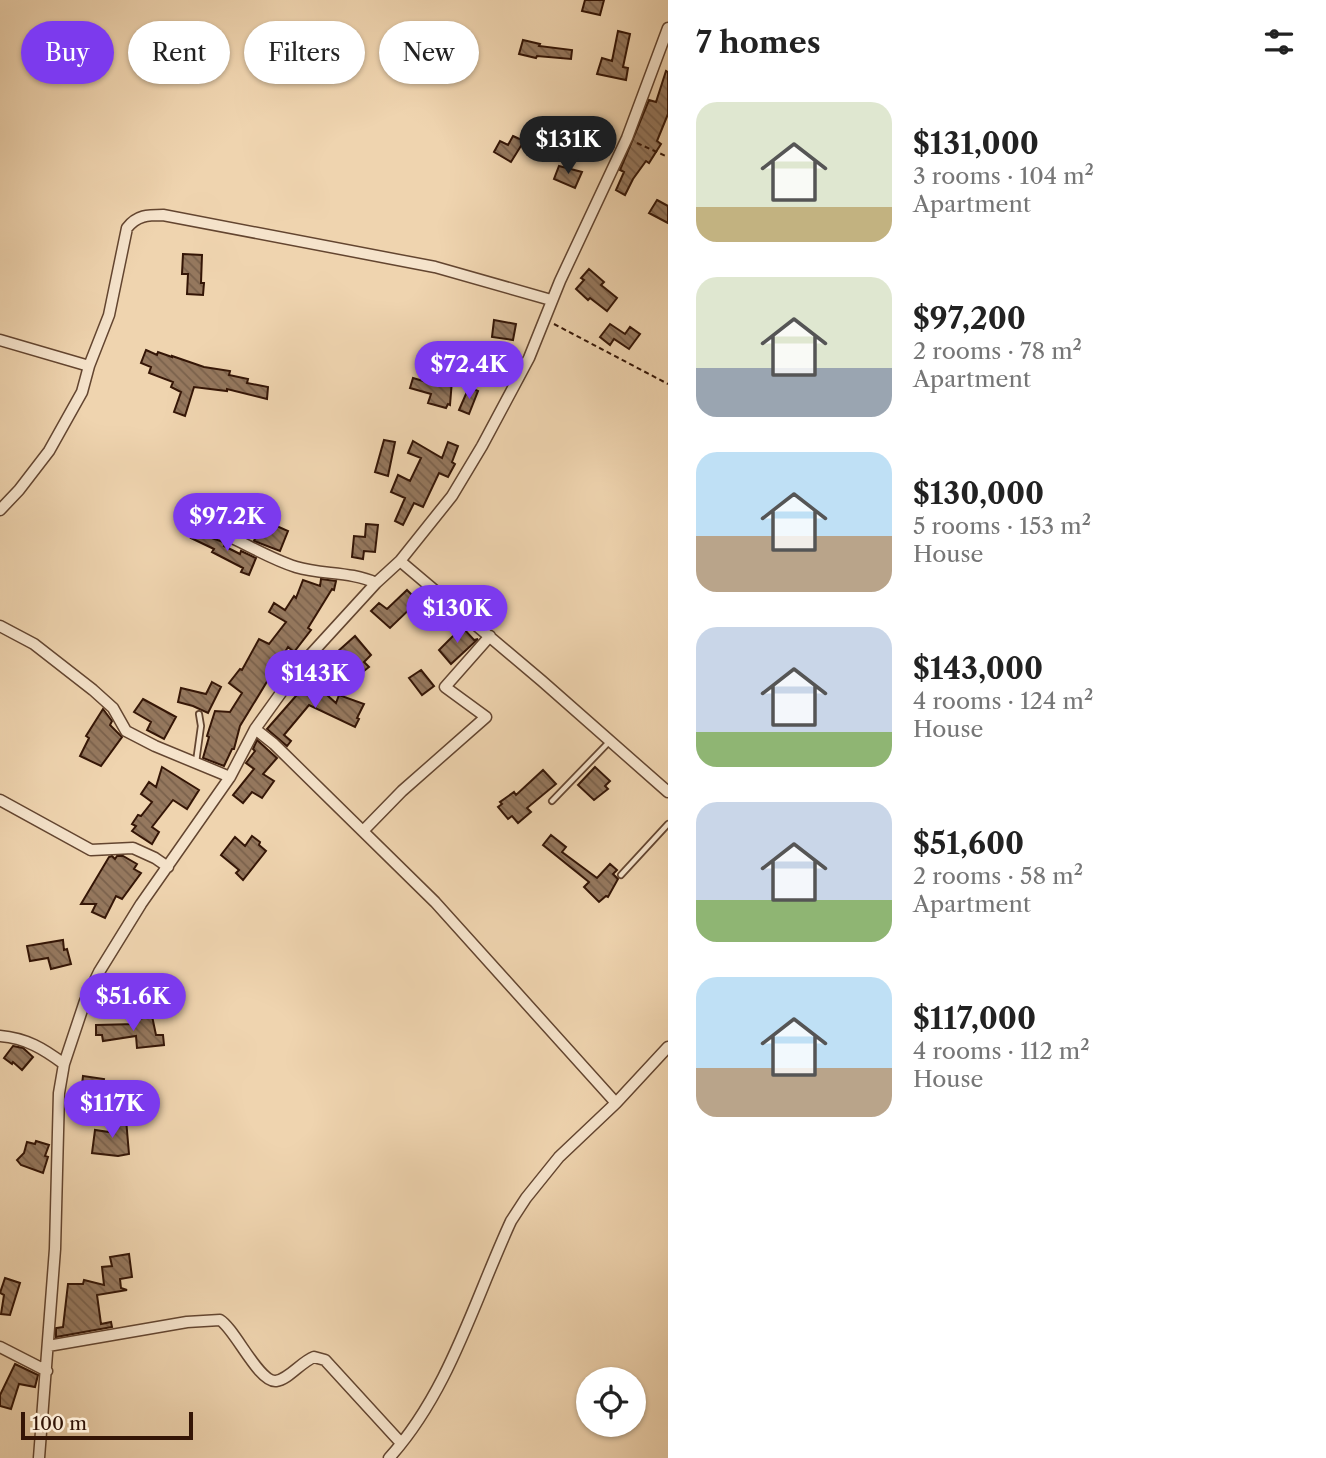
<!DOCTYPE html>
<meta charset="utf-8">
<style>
body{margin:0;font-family:"Libre Caslon Text",serif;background:#f2f2f2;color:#222;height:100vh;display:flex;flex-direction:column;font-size:26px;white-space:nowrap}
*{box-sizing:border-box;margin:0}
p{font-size:23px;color:#767676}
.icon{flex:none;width:38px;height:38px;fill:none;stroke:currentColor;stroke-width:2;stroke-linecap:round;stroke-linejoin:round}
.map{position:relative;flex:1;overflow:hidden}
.sheet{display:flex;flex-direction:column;background:#fff;width:658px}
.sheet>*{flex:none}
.top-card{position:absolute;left:21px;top:21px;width:541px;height:63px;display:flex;gap:14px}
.controls{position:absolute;left:576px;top:1367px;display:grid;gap:14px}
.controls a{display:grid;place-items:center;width:70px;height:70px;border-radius:50%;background:#fff;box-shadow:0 2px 5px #0004;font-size:35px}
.scale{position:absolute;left:21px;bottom:18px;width:172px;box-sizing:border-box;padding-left:7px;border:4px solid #341506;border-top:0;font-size:19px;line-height:24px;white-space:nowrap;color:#341506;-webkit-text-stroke:5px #f5e3cb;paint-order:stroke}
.price{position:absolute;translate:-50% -60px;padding:0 16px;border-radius:24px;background:#7c3aed;color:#fff;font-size:23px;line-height:46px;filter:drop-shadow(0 2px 4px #0008)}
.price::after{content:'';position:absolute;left:50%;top:42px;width:21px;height:16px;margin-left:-10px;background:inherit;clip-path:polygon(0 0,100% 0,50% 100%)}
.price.on{background:#222;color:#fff}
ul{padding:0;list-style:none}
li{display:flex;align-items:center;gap:21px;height:175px;padding:0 28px}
li span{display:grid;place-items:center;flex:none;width:196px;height:140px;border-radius:21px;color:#555}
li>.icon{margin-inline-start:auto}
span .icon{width:84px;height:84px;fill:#fffc;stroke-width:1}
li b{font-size:30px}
h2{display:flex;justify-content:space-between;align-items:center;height:84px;padding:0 28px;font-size:30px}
.pill{padding:0 24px;border-radius:32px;background:#fff;box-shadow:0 2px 5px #0004;font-size:24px;line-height:63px}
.pill.on{background:#7c3aed;color:#fff}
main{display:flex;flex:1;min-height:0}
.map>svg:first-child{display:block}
.building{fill:url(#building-back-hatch);stroke:#341506;stroke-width:2}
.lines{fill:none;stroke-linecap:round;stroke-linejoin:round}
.service-casing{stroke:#634530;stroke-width:8}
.minor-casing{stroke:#634530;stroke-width:13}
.path{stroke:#341506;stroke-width:2;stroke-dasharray:5 3.5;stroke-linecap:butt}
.service{stroke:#f5e3cb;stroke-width:4.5}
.minor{stroke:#f5e3cb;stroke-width:10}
</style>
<main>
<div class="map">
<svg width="668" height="1458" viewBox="0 0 668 1458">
<defs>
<pattern id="building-back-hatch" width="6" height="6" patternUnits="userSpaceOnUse" patternTransform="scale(1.75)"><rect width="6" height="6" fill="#95785e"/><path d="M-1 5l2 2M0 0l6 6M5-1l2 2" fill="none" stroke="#7a614c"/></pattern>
</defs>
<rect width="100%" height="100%" fill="#efd4af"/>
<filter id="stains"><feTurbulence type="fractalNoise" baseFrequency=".00286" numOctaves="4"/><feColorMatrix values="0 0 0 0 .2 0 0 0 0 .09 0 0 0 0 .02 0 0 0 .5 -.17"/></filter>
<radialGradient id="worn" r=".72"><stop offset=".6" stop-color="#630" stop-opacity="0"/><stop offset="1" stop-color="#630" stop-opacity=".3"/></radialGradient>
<path class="building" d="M585 0H604L600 15 582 11Z
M306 27 326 38 318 52 298 42Z
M618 31 630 34 623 67 628 68 626 80 597 74 602 58 612 61Z
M523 40 540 44 539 46 572 50 571 59 537 56 536 58 519 54Z
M666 71 668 72V114L657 141 661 144 649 163 646 161 633 179 625 195 616 190 624 172 620 170 649 100 656 102Z
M513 136 524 141 511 162 494 152 500 141 508 145Z
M559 166 582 172 575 188 554 179Z
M657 200 668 206V223L649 213Z
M183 254 202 255 201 283H204L203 295 187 294 188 274H182Z
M589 269 604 282 601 285 617 298 607 311 590 298 588 300 576 289 584 280 581 278Z
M494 320 516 324 513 340 492 337Z
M610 324 625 334 630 327 640 334 629 349 614 339 610 345 600 337Z
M146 350 157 355 158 352 172 357V356L204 367 230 371 229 375 248 379 247 383 268 387 267 399 227 389V391L194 387 185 416 174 412 181 392 171 387 173 382 149 373 151 367 141 363Z
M413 378 433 384V379L452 380 450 405 448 404 446 408 428 403 431 394 410 388Z
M469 387 478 391 469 414 459 410Z
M384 440 395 442 388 476 375 472Z
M413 441 442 458 448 442 458 446 452 462 455 464 448 477 439 473 423 507 414 503 403 525 395 521 405 498 391 492 398 475 410 481 421 458 408 453Z
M263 520 288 531 280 551 254 541Z
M366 524 378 525 375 552 364 551 363 559 352 557 354 536 365 537Z
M195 532 226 543 224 546 240 554 241 551 256 558 249 575 241 572 243 568 212 552 214 549 191 538Z
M321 579 336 581 334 590 332 589 308 628 311 630 294 652 288 647 240 726 234 749H232L224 766 203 758 209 737 207 736 215 711 230 712 242 693 229 683 240 669 242 670 259 639 269 644 286 622 269 612 274 603 285 610 294 596 296 598 303 580 320 586Z
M407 590 418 601 390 628 371 611 379 603 387 609Z
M462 627 474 640 478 639 451 664 439 650Z
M355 636 371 655 364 662 369 667 359 675 336 653Z
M421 670 434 686 422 695 409 678Z
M310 680 336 703 339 695 364 704 357 718 359 719 355 727 309 705 284 735 291 741 287 746 267 729Z
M212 682 221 687 208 713 193 706 178 702 181 688 206 694Z
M143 699 176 717 164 739 147 730 151 722 134 712Z
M103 709 112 721 110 725 122 737 101 766 80 756 89 738 86 736Z
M257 740 277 758 263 774 274 781 262 798 252 792 243 803 233 795 254 769 246 763 255 751 253 749Z
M162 767 199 790 187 809 173 800 152 827 159 832 152 844 132 831 136 826 132 824 138 815 141 816 152 802 141 794 149 782 156 787Z
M595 767 610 781 605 786 608 789 594 800 578 785Z
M543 770 556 784 527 808 531 812 518 823 512 816 508 819 498 807 502 804 500 802 514 792 516 795Z
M551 835 566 847 562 852 597 878 610 864 617 870 613 874 618 879 608 897 606 896 599 902 584 887 589 882 543 845Z
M252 836 260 842 259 845 266 851 243 880 236 873 239 870 221 855 235 837 245 846Z
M112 856 115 859 117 856H123L137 864 134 869 141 873 122 899 116 896 105 918 92 912 96 904H81L109 857Z
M63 940 64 950 67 949 71 964 51 969 48 958 30 961 27 946Z
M152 1016 156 1035H163L164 1045 137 1048 136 1036 103 1041 102 1035H96V1025L135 1024 134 1020Z
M13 1046 23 1048 33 1057 22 1070 13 1062 12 1064 4 1058Z
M83 1076 104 1079 100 1106 80 1103Z
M126 1119 129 1154 118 1156 92 1153 95 1130 109 1132 108 1120Z
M36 1141 49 1145 45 1156 48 1157 43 1173 21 1165 17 1160 24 1153 27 1142 35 1144Z
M129 1254 132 1277 120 1279 121 1288 127 1290 97 1295 101 1324 111 1322 112 1327 56 1337V1328L63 1327 68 1284H83L84 1280 104 1285 102 1267 112 1266 110 1257Z
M5 1278 20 1283 10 1315 1 1314 4 1295 0 1293Z
M15 1364 38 1375 35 1387 19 1384 11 1409 0 1406V1395Z"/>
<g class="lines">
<defs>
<path id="service" d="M196 762 201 726 199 714
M552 801 609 742
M621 875 668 824"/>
<path id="minor" d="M0 340 89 366
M0 510 19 490 49 451 82 392 89 366 109 315 127 228C137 215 148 215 163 215L435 267 551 300
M196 524C231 533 261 556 296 567 322 575 350 571 376 583
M400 561 542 681 668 792
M0 626 34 644 93 690 113 708 126 731 155 746 230 777
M255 729 274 744 435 902 616 1103
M0 800 91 850 133 848 155 858 168 867
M363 831 402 791 486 717 445 687 490 636
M0 1036C26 1038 44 1049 64 1064
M48 1346 187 1322 220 1320C235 1329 259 1383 276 1381 289 1379 301 1362 314 1357L325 1360 401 1443
M0 1347 47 1371
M39 1458 55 1249 59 1093 64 1064 85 1001 99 972 141 904 230 777 255 729 301 665 376 583 400 561 452 496 482 446 529 358 560 281 627 138 668 28
M389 1458C449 1392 474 1301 511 1221L526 1198 559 1157 616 1103 668 1047"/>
</defs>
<use href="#service" class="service-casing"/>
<use href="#minor" class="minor-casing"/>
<path class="path" d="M637 143 668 157
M554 324 668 384"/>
<use href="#service" class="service"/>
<use href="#minor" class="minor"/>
</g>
<rect width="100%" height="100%" filter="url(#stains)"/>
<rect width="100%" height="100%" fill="url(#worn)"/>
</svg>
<div class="controls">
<a><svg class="icon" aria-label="locate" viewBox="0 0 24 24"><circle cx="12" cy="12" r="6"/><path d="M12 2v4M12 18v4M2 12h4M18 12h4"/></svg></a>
</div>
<div class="scale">100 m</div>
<b class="price on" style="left:568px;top:176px">$131K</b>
<b class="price" style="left:469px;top:401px">$72.4K</b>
<b class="price" style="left:227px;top:553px">$97.2K</b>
<b class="price" style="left:457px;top:645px">$130K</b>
<b class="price" style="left:315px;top:710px">$143K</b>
<b class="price" style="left:133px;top:1033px">$51.6K</b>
<b class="price" style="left:112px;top:1140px">$117K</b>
<div class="top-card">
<a class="pill on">Buy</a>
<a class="pill">Rent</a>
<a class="pill">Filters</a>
<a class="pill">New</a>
</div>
</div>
<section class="sheet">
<h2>7 homes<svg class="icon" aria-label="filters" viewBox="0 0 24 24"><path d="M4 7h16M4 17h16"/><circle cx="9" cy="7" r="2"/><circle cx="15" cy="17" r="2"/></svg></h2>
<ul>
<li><span style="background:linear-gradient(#dfe7d0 75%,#c2b280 0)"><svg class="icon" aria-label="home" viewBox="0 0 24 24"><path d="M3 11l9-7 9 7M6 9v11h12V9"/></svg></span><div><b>$131,000</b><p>3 rooms · 104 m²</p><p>Apartment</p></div></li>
<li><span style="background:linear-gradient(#dfe7d0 65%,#9aa5b1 0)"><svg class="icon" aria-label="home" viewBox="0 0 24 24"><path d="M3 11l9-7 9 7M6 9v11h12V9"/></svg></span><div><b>$97,200</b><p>2 rooms · 78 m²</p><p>Apartment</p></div></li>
<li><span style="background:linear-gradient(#bfe0f5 60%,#b9a48a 0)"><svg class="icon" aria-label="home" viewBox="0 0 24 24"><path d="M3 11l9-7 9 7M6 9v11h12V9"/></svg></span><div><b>$130,000</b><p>5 rooms · 153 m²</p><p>House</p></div></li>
<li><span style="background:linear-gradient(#c9d6e8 75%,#8fb573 0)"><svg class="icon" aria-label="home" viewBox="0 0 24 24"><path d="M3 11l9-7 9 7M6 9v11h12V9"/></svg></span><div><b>$143,000</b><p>4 rooms · 124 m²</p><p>House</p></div></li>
<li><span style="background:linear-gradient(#c9d6e8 70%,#8fb573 0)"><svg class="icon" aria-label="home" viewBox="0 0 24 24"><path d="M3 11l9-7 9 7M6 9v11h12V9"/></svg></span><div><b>$51,600</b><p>2 rooms · 58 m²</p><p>Apartment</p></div></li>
<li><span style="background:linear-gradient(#bfe0f5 65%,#b9a48a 0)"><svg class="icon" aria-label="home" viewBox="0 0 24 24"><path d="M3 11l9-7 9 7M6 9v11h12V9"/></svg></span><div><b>$117,000</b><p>4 rooms · 112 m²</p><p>House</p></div></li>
</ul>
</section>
</main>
